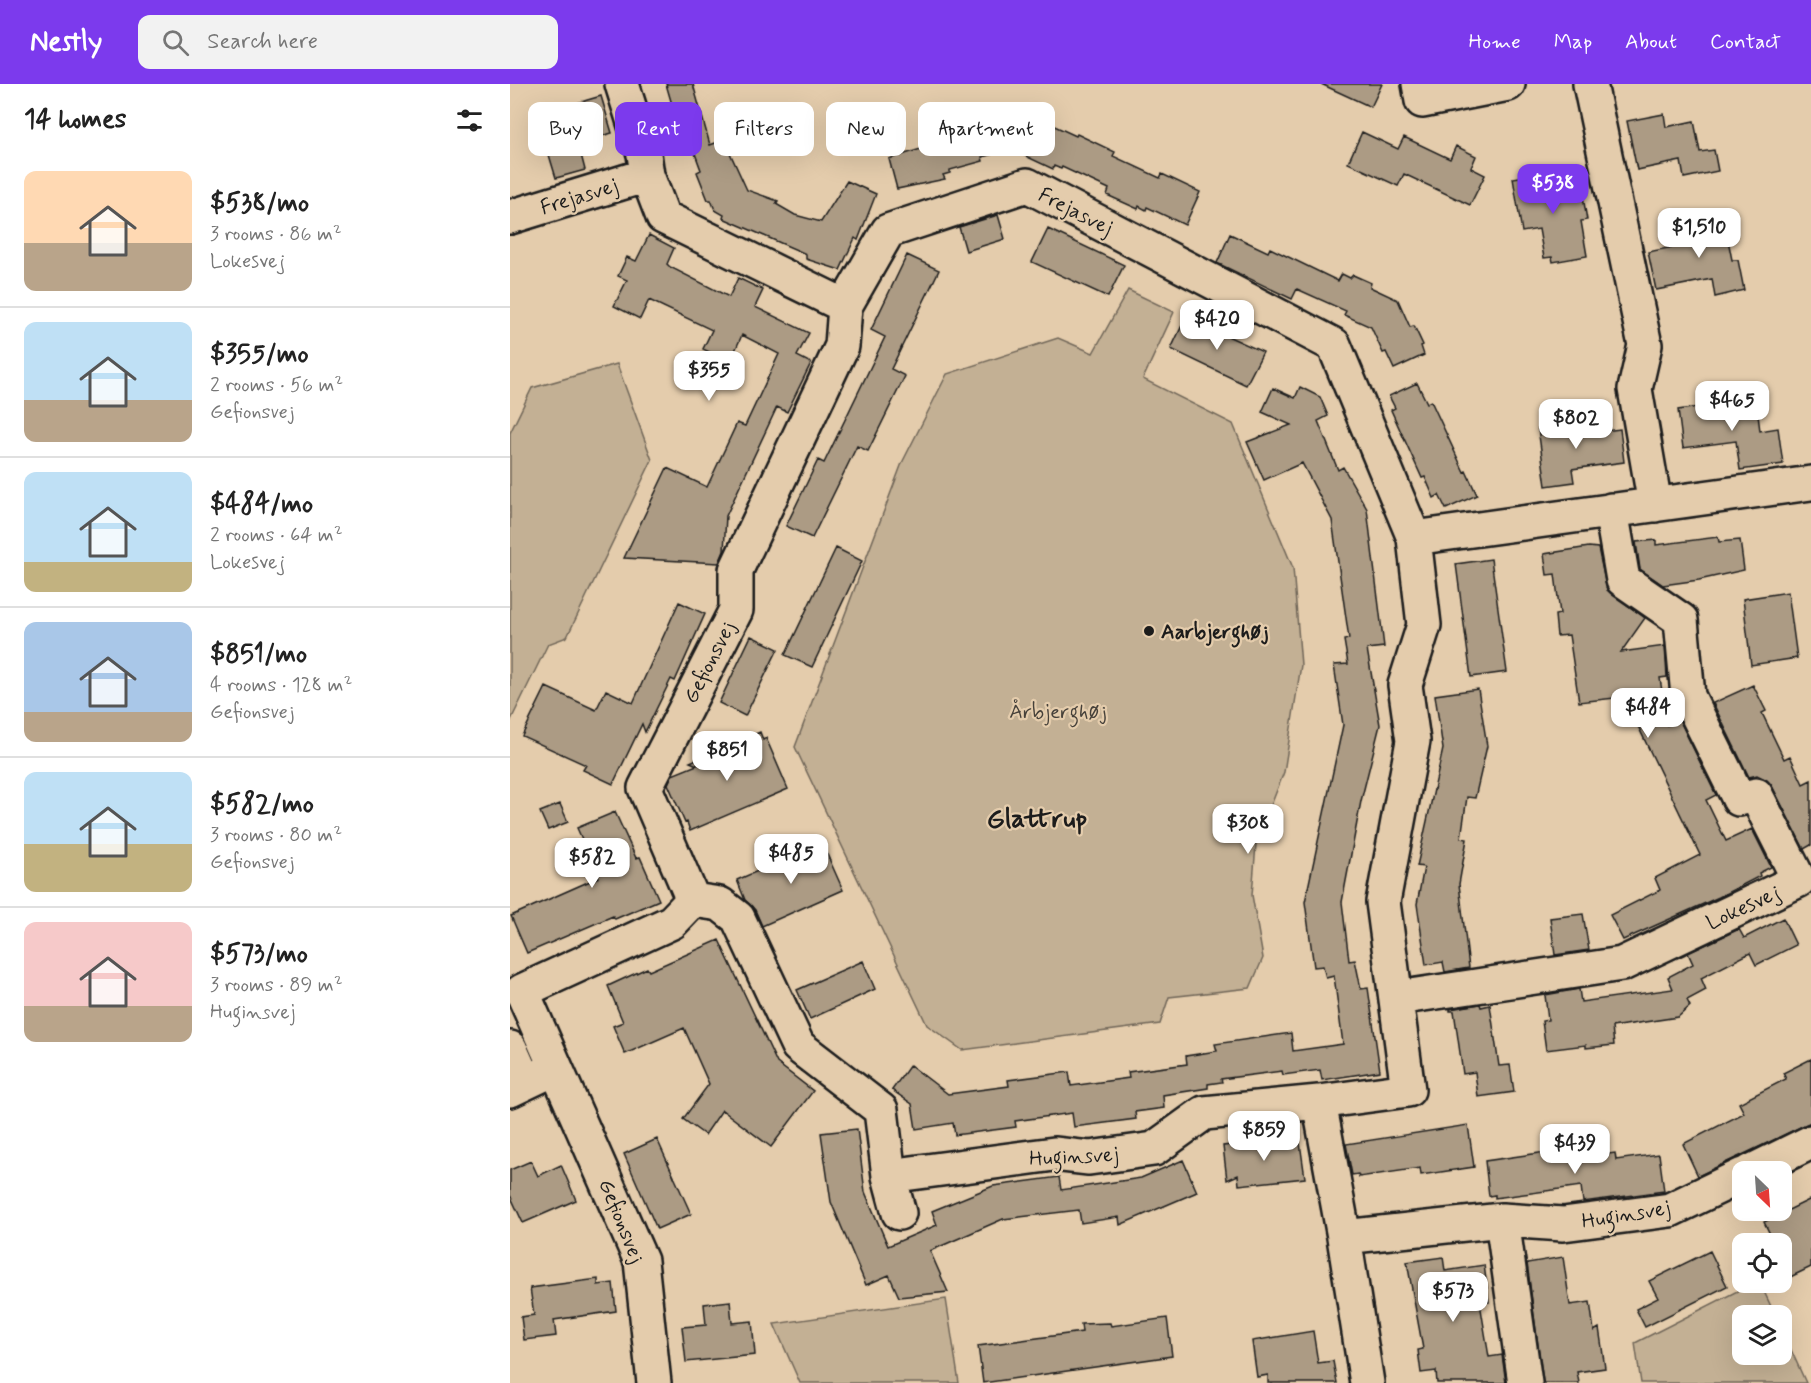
<!DOCTYPE html>
<meta charset="utf-8">
<style>
body{margin:0;font-family:Mynerve,sans-serif;background:#f2f2f2;color:#222;height:100vh;display:flex;flex-direction:column;font-size:22px;white-space:nowrap}
*{box-sizing:border-box;margin:0}
p{font-size:20px;color:#767676}
.icon{flex:none;width:33px;height:33px;fill:none;stroke:currentColor;stroke-width:2;stroke-linecap:round;stroke-linejoin:round}
.map{position:relative;flex:1;overflow:hidden}
.panel{display:flex;flex-direction:column;background:#fff;width:510px}
.panel>*{flex:none}
.guide{position:absolute;left:18px;top:18px;width:570px;height:54px;display:flex;gap:12px}
.needle{width:39px;rotate:155deg}
.fabs{position:absolute;left:1222px;top:1077px;display:grid;gap:12px}
.fabs a{display:grid;place-items:center;width:60px;height:60px;border-radius:12px;background:#fff;box-shadow:0 6px 24px #0002;font-size:30px}
.price{position:absolute;translate:-50% -51px;padding:0 14px;border-radius:12px;background:#fff;color:#222;font-size:20px;line-height:39px;filter:drop-shadow(0 2px 3px #0008)}
.price::after{content:'';position:absolute;left:50%;top:36px;width:18px;height:14px;margin-left:-9px;background:inherit;clip-path:polygon(0 0,100% 0,50% 100%)}
.price.selected{background:#7c3aed;color:#fff}
ul{padding:0;list-style:none}
li{display:flex;align-items:center;gap:18px;height:150px;padding:0 24px}
li+li{border-top:2px solid #e0e0e0}
li span{display:grid;place-items:center;flex:none;width:168px;height:120px;border-radius:12px;color:#555}
li>.icon{margin-inline-start:auto}
span .icon{width:72px;height:72px;fill:#fffc;stroke-width:1}
li b{font-size:26px}
h2{display:flex;justify-content:space-between;align-items:center;height:72px;padding:0 24px;font-size:26px}
.tag{padding:0 21px;border-radius:12px;background:#fff;box-shadow:0 6px 24px #0002;font-size:21px;line-height:54px}
.tag.selected{background:#7c3aed;color:#fff}
header{display:flex;align-items:center;gap:36px;box-sizing:border-box;height:84px;padding:0 30px;background:#7c3aed;color:#fff}
header strong{font-size:28px}
nav{display:flex;gap:33px;margin-inline-start:auto;font-size:21px}
.search{width:420px;height:54px;background:#f2f2f2;display:flex;align-items:center;gap:15px;box-sizing:border-box;padding:0 21px;border-radius:12px;color:#767676;font-size:22px}
main{display:flex;flex:1;min-height:0}
.map>svg:first-child{display:block}
.green{fill:#c3b094;stroke:#706658;stroke-width:1.5}
.building{fill:#ac9b84;stroke:#1c1c1c;stroke-width:1.5}
.lines{fill:none;stroke-linecap:round;stroke-linejoin:round}
.minor-casing{stroke:#1c1c1c;stroke-width:38}
.minor{stroke:#e4ccac;stroke-width:33}
.poi-dot{fill:#1c1c1c;stroke:#e4ccac;stroke-width:2}
.labels{text-anchor:middle;stroke-width:4.5;stroke-linejoin:round;paint-order:stroke}
.street-label{font-size:21px;fill:#1c1c1c;stroke:#e4ccac}
.poi-label{font-size:21px;font-weight:bold;fill:#1c1c1c;stroke:#e4ccac;text-anchor:start}
.park-label{font-size:21px;fill:#46413a;stroke:#e4ccac}
.district-label{font-size:27px;font-weight:bold;fill:#1c1c1c;stroke:#e4ccac}
</style>
<header>
<strong>Nestly</strong>
<div class="search"><svg class="icon" aria-label="search" viewBox="0 0 24 24"><circle cx="10" cy="10" r="6"/><path d="M15 15l6 6"/></svg>Search here</div>
<nav><a>Home</a><a>Map</a><a>About</a><a>Contact</a></nav>
</header>
<main>
<section class="panel">
<h2>14 homes<svg class="icon" aria-label="filters" viewBox="0 0 24 24"><path d="M4 7h16M4 17h16"/><circle cx="9" cy="7" r="2"/><circle cx="15" cy="17" r="2"/></svg></h2>
<ul>
<li><span style="background:linear-gradient(#ffd9b3 60%,#b9a48a 0)"><svg class="icon" aria-label="home" viewBox="0 0 24 24"><path d="M3 11l9-7 9 7M6 9v11h12V9"/></svg></span><div><b>$538/mo</b><p>3 rooms · 86 m²</p><p>Lokesvej</p></div></li>
<li><span style="background:linear-gradient(#bfe0f5 65%,#b9a48a 0)"><svg class="icon" aria-label="home" viewBox="0 0 24 24"><path d="M3 11l9-7 9 7M6 9v11h12V9"/></svg></span><div><b>$355/mo</b><p>2 rooms · 56 m²</p><p>Gefionsvej</p></div></li>
<li><span style="background:linear-gradient(#bfe0f5 75%,#c2b280 0)"><svg class="icon" aria-label="home" viewBox="0 0 24 24"><path d="M3 11l9-7 9 7M6 9v11h12V9"/></svg></span><div><b>$484/mo</b><p>2 rooms · 64 m²</p><p>Lokesvej</p></div></li>
<li><span style="background:linear-gradient(#a9c7e8 75%,#b9a48a 0)"><svg class="icon" aria-label="home" viewBox="0 0 24 24"><path d="M3 11l9-7 9 7M6 9v11h12V9"/></svg></span><div><b>$851/mo</b><p>4 rooms · 128 m²</p><p>Gefionsvej</p></div></li>
<li><span style="background:linear-gradient(#bfe0f5 60%,#c2b280 0)"><svg class="icon" aria-label="home" viewBox="0 0 24 24"><path d="M3 11l9-7 9 7M6 9v11h12V9"/></svg></span><div><b>$582/mo</b><p>3 rooms · 80 m²</p><p>Gefionsvej</p></div></li>
<li><span style="background:linear-gradient(#f6c9c9 70%,#b9a48a 0)"><svg class="icon" aria-label="home" viewBox="0 0 24 24"><path d="M3 11l9-7 9 7M6 9v11h12V9"/></svg></span><div><b>$573/mo</b><p>3 rooms · 89 m²</p><p>Huginsvej</p></div></li>
</ul>
</section>
<div class="map">
<svg width="1301" height="1299" viewBox="0 0 1301 1299">
<rect width="100%" height="100%" fill="#e4ccac"/>
<filter id="ink" filterUnits="userSpaceOnUse"><feTurbulence type="fractalNoise" baseFrequency=".0167" numOctaves="2"/><feDisplacementMap in="SourceGraphic" scale="12" xChannelSelector="R" yChannelSelector="G"/><feConvolveMatrix kernelMatrix="1 2 1 2 8 2 1 2 1" color-interpolation-filters="sRGB"/></filter>
<g filter="url(#ink)">
<path class="green" d="M618 206 664 228 633 295 723 340 783 484 791 581 774 688 746 760 742 811 753 874 740 904 659 913 650 940 452 966 417 941 285 663 392 379 437 290 548 254 583 269Z
M107 280 142 376 57 553 38 560 0 638V349L22 304Z
M1245 1198 1250 1199 1265 1231 1233 1232V1270H1272V1246L1296 1299H1131L1125 1259Z
M436 1215 449 1299H290L264 1240Z"/>
<path class="building" d="M156 0H183L200 61 214 56 237 106 268 117 266 120 285 131 311 138 337 97 366 110 348 156 345 154 330 186 296 175V170L213 134 214 131 205 126 201 116H198L187 88 191 86 176 45 158 50 152 28 163 24Z
M811 0H872L861 23Z
M91 12 102 49 68 59 75 86 46 94 27 31Z
M1154 30 1156 43 1184 37 1190 68 1204 66 1208 87 1174 94 1171 77 1127 86 1117 37Z
M472 37 473 40 482 37 491 68 472 73 473 77 440 86V89L433 91 435 95 387 105 379 75 430 59 428 53 453 46 452 43Z
M527 37 535 41 536 38 566 52 567 50 605 68 603 72 650 94 652 90 690 108 675 141 637 123 636 126 629 122 628 125 597 111 599 105 552 83 551 85 544 82 543 85 511 70Z
M852 48 888 65 894 53 940 75 946 62 966 72 961 84 975 91 960 121 894 90 888 102 838 79Z
M1039 88 1041 101 1070 95 1077 136 1071 137 1077 172 1043 178 1042 173 1034 174 1029 145 1012 148 1003 94Z
M488 131 495 155 456 167 449 143Z
M1213 131 1222 176H1228L1234 206 1205 213 1202 195 1146 206 1138 168 1178 160 1174 139Z
M538 145 614 181 598 213 522 178Z
M720 150 758 168 760 164 828 197 832 190 840 194 843 191 861 199 860 203 888 216 900 243 904 242 913 261 911 262 914 271 884 285 876 268 873 269 861 243 834 231 836 227 787 205 782 215 707 179Z
M139 151 164 164 157 180 160 183 219 213 228 194 253 206 245 223 299 249 287 272 301 279 277 328 267 323 216 432 214 467 209 479 114 474 157 384 197 403 227 339 235 342 269 270 232 251 220 278 193 265 202 246 139 216 130 235 104 222 117 196 108 192 117 173 126 177Z
M397 171 429 186 381 285 395 292 358 367 347 362 302 454 276 442 308 376 314 379 375 253 361 246Z
M676 233 753 268 736 301 661 265Z
M907 299 917 319 921 317 954 388 956 387 967 411 936 425 929 411 924 414 915 393 912 394 881 326 885 324 879 312Z
M790 303 810 313 818 332 808 337 828 386 833 383 857 425 874 563 857 565 870 641 851 717 832 818 839 877 845 876 851 905 858 904 870 987 812 996 810 986 773 991 772 987 711 995 712 998 698 1000V1004L653 1011 654 1024 625 1028 626 1035 564 1043 562 1029 505 1037 506 1043 445 1051 443 1039 406 1045 402 1020 382 1006 400 981 438 1010 499 1002 498 996 559 988 561 1002 619 994 618 988 677 980 676 972 707 967 705 960 781 949 783 967 833 960 824 892 816 894 813 882 804 883 795 818 833 641 824 581 838 580 834 556 839 555 822 436 792 379 754 396 737 358 781 341 752 328 763 304 785 314Z
M1246 315 1250 347 1268 344 1273 380 1230 386 1226 357 1173 364 1168 326Z
M1077 334 1079 349 1110 345 1114 378 1062 385 1064 398 1036 402 1028 344Z
M1208 453 1209 458 1230 456 1234 486 1189 496 1153 501 1130 485 1126 458 1146 456V461Z
M1079 463 1088 464 1097 506 1135 534 1111 568 1155 562 1157 593 1150 594 1157 641 1169 635 1206 711 1196 716 1216 757 1242 745 1261 783 1249 789 1250 792 1209 813 1113 856 1100 831 1150 806 1145 794 1190 771 1114 613 1069 618 1059 551 1047 552 1045 531 1050 530 1045 490 1037 491 1034 470Z
M326 464 352 477 302 583 275 571Z
M981 475 997 588 961 593 946 480Z
M1278 508 1287 574 1241 581 1233 515Z
M169 518 195 530 165 597 161 595 135 648 132 640 103 700 73 686 76 681 12 652 36 603 86 626 96 606 123 619Z
M241 552 268 565 235 632 209 619Z
M1243 601 1256 627 1252 629 1274 675 1280 672 1293 700 1301 696V761L1294 765 1262 702 1257 696 1247 691 1239 693 1203 619Z
M968 605 977 662 965 714 957 713 951 754 957 755 949 800 959 884 935 888 933 878 916 881 907 820 914 783 907 782 933 665 925 611Z
M250 648 253 656 256 654 278 705 180 747 177 738 175 739 158 700 162 691 187 681 180 678Z
M50 720 58 738 38 746 30 728Z
M105 728 126 774 130 773 149 816 105 835 103 832 17 869 1 832 89 793 67 744Z
M312 759 333 806 252 842 245 826 235 816 227 796Z
M1073 830 1079 866 1045 871 1040 834Z
M1273 834 1286 861 1246 881 1240 869 1191 894 1196 906 1177 916 1180 922 1168 933 1102 943 1104 961 1076 964V961L1036 966 1032 937 1038 936 1035 911 1069 905 1071 918 1163 905 1158 893 1183 880 1178 869 1229 845 1234 854Z
M209 856 267 979 303 1007 261 1063 212 1026 195 1051 173 1035 199 1000 174 944 115 970 103 942 113 938 98 902 137 884 139 887Z
M353 877 365 905 300 935 287 906Z
M970 920 971 923 980 921 989 982 1000 981 1004 1008 968 1013 965 988 953 990 944 927H940V925Z
M1301 975V1038L1188 1092 1173 1060 1234 1029 1229 1019 1276 995 1273 989Z
M958 1041 964 1083 911 1091 910 1084 849 1093 848 1090 842 1091 836 1060Z
M347 1045 355 1108 378 1162 427 1141 422 1127 483 1102 549 1093 551 1106 631 1094 673 1076 687 1108 610 1141 609 1133 571 1139 569 1126 493 1135 420 1167 438 1208 389 1213 379 1191 356 1201 321 1118 311 1049Z
M147 1055 181 1130 147 1145 114 1070Z
M774 1055 775 1061 790 1059 795 1094 729 1101 728 1091 717 1096 713 1062Z
M1063 1064 1064 1075 1105 1069 1106 1076 1149 1070 1154 1107 1073 1118 1071 1102 985 1114V1111L979 1112 975 1077Z
M21 1077 28 1092 51 1081 66 1116 13 1139 0 1111V1086Z
M1301 1115V1183L1272 1197V1160H1265L1254 1138Z
M1200 1167 1217 1202 1135 1243 1126 1225 1148 1214 1139 1197Z
M933 1173 935 1187 974 1181 979 1218 970 1219 979 1273 992 1271 996 1299H927L926 1287 911 1289 908 1266 913 1265 897 1178Z
M1053 1173 1060 1221 1080 1218 1084 1247 1089 1244 1095 1284 1067 1288 1069 1299H1033L1017 1179Z
M88 1195V1201L103 1199 106 1227 44 1236 46 1252 14 1256 11 1233 24 1231 20 1204Z
M220 1217 222 1239 242 1237 245 1271 176 1278 172 1243 196 1241 194 1220Z
M657 1234 662 1272 473 1299 468 1262 572 1248 571 1240 600 1239 601 1242Z
M803 1247 808 1279 823 1277 827 1299H758V1291L747 1293 742 1257Z"/>
<g class="lines">
<defs>
<path id="minor" d="M112 0 134 70 137 91
M909 0 912 17 998 0
M1080 0 1135 261 1125 305 1145 421
M0 133 137 91 153 133 335 222 378 147 517 101 824 261 904 454
M183 816 210 820 228 834 288 962 371 1026 379 1092 389 1129
M887 914 1112 880 1289 796 1246 711 1229 715 1178 612 1171 536 1113 496 1101 426
M0 964 15 998
M0 1006 46 984
M809 1018 834 1153 857 1299
M1240 1088 1301 1058
M379 1092 544 1070 579 1074 644 1065 694 1029 809 1018 898 1006 873 818 903 657 895 601 914 541 904 454 1301 399
M992 1136 1015 1299
M834 1153 992 1136 1053 1140 1160 1126 1233 1091
M144 1299 131 1177 12 907 162 838 183 816 135 704 226 526V486L332 262 335 222"/>
</defs>
<use href="#minor" class="minor-casing"/>
<use href="#minor" class="minor"/>
</g>
</g>
<circle class="poi-dot" cx="639" cy="547" r="6"/>
<g class="labels">
<g class="street-label">
<text transform="translate(69 112) rotate(-17)" y="7">Frejasvej</text>
<text transform="translate(566 127) rotate(27)" y="7">Frejasvej</text>
<text transform="translate(199 578) rotate(-63)" y="7">Gefionsvej</text>
<text transform="translate(1233 823) rotate(-25)" y="7">Lokesvej</text>
<text transform="translate(564 1072) rotate(-3)" y="7">Huginsvej</text>
<text transform="translate(1116 1130) rotate(-9)" y="7">Huginsvej</text>
<text transform="translate(112 1137) rotate(68)" y="7">Gefionsvej</text>
</g>
<g class="poi-label">
<text x="651" y="554">Aarbjerghøj</text>
</g>
<g class="park-label">
<text x="548" y="634">Årbjerghøj</text>
</g>
<g class="district-label">
<text x="527" y="743">Glattrup</text>
</g>
</g>
</svg>
<div class="fabs">
<a><svg class="needle" viewBox="-14 -14 28 28"><path d="M0-13l5 13h-10z" fill="#e53935"/><path d="M0 13l5-13h-10z" fill="#767676"/></svg></a>
<a><svg class="icon" aria-label="locate" viewBox="0 0 24 24"><circle cx="12" cy="12" r="6"/><path d="M12 2v4M12 18v4M2 12h4M18 12h4"/></svg></a>
<a><svg class="icon" aria-label="layers" viewBox="0 0 24 24"><path d="M12 4l9 5-9 5-9-5zM3 14l9 5 9-5"/></svg></a>
</div>
<b class="price selected" style="left:1043px;top:131px">$538</b>
<b class="price" style="left:1189px;top:175px">$1,510</b>
<b class="price" style="left:707px;top:267px">$420</b>
<b class="price" style="left:199px;top:318px">$355</b>
<b class="price" style="left:1222px;top:348px">$465</b>
<b class="price" style="left:1066px;top:366px">$802</b>
<b class="price" style="left:1138px;top:655px">$484</b>
<b class="price" style="left:217px;top:698px">$851</b>
<b class="price" style="left:738px;top:771px">$308</b>
<b class="price" style="left:281px;top:801px">$485</b>
<b class="price" style="left:82px;top:805px">$582</b>
<b class="price" style="left:754px;top:1078px">$859</b>
<b class="price" style="left:1065px;top:1091px">$439</b>
<b class="price" style="left:943px;top:1239px">$573</b>
<div class="guide">
<a class="tag">Buy</a>
<a class="tag selected">Rent</a>
<a class="tag">Filters</a>
<a class="tag">New</a>
<a class="tag">Apartment</a>
</div>
</div>
</main>
